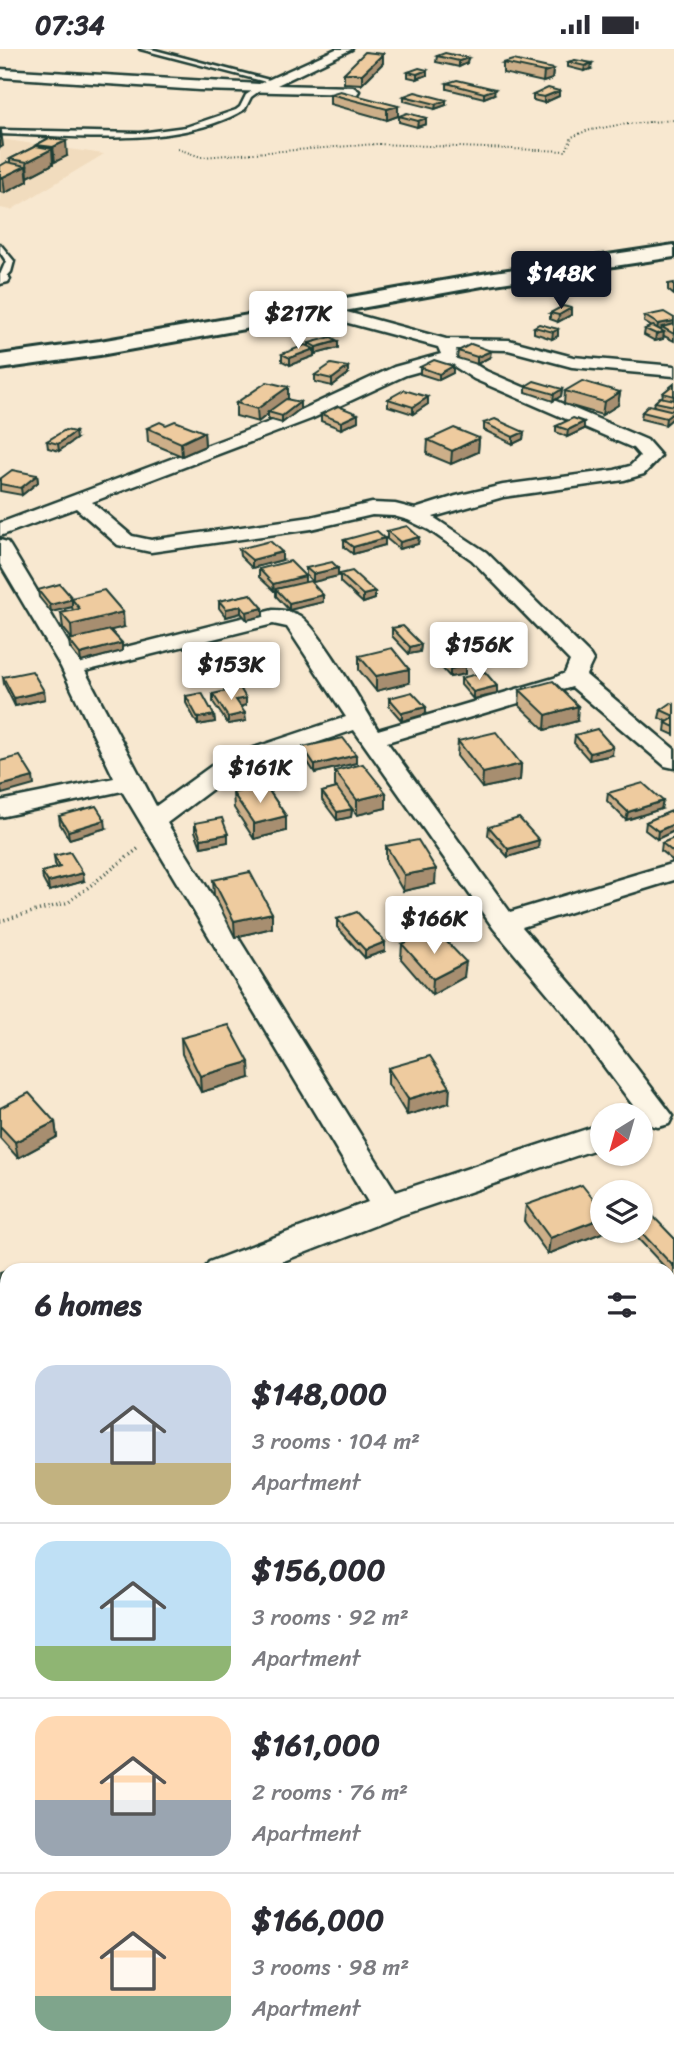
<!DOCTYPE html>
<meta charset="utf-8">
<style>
body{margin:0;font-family:Sriracha,sans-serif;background:#f2f2f3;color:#2b2b33;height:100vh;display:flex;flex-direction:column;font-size:26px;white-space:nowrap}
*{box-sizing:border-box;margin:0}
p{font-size:23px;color:#7c7c81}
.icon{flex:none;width:38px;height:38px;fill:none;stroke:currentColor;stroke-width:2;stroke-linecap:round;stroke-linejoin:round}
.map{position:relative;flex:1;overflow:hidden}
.sheet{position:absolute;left:0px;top:1214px;width:676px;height:800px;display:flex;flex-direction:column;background:#fff;border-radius:21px 21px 0 0;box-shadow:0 2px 5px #0004}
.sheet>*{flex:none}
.needle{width:46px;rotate:217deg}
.fabs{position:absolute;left:590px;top:1054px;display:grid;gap:14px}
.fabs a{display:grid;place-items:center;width:63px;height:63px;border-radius:50%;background:#fff;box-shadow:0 2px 5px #0004;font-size:35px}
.price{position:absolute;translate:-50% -60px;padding:0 16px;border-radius:7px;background:#fff;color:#222;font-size:23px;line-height:46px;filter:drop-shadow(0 2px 4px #0008)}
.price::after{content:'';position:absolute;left:50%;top:42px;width:21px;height:16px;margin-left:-10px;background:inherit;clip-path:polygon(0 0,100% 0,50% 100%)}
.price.on{background:#111827;color:#fff}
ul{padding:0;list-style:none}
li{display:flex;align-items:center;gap:21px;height:175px;padding:0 35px}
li+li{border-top:2px solid #e1e1e2}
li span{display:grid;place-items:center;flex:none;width:196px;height:140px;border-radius:21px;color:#555}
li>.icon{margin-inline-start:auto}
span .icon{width:84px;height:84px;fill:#fffc;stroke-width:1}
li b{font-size:30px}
h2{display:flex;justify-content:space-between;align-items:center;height:84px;padding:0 35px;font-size:30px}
.status{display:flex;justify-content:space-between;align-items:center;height:49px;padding:0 35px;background:#fff;direction:ltr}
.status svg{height:19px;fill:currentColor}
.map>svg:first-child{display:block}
.built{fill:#f1dcbe}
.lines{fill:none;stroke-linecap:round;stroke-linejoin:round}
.service-casing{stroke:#1f3d34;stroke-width:5}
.minor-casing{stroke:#1f3d34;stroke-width:5}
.secondary-casing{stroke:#1f3d34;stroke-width:6}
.path-far1{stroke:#1f3d34;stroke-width:2;stroke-dasharray:1 2.5;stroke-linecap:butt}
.path{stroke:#1f3d34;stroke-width:3.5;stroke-dasharray:1 3.5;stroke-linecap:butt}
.service{fill:#fcf5e5;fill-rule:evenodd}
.minor{fill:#fcf5e5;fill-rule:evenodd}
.secondary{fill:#fcf5e5;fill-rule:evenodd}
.wall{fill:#cdaf89;stroke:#1f3d34;stroke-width:2}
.shaded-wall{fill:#a78e6f;stroke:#1f3d34;stroke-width:2}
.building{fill:#eecb9f;stroke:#1f3d34;stroke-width:2}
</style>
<div class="status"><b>07:34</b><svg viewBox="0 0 49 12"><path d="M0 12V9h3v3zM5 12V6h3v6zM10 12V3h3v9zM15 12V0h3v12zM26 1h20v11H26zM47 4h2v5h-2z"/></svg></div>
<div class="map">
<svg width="674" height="2014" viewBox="0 0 674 2014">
<rect width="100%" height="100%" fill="#f8e8d0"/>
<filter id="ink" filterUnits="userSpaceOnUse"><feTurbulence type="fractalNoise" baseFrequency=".0143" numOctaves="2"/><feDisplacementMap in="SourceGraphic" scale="14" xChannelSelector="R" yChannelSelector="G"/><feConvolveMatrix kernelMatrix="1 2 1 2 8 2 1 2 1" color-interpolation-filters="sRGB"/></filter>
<g filter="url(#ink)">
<path class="built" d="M0 90 104 105 11 161 0 159Z"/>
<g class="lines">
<defs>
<path id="service" d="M140 0H151L273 32 270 34Z
M261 36 266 37 251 48 245 60C179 100 75 87 0 85V81L140 84 186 78 236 61 240 58 246 46Z
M0 195 14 212 11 223 0 235V226L6 212 0 203Z"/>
<path id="minor" d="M336 0H352L277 36 353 38 359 42 357 45 200 41 0 28V20L259 35Z
M0 225 8 227 10 230 8 233 0 235Z
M317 255 446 290 509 291 573 308 674 317V327L572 318 508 301 456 300 458 305 486 322 647 391 661 407 644 425 624 431 503 448 433 468 486 503 590 606 593 611 586 626 674 700V719L665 717 572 638 387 693 510 863 674 814V831L522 878 585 951 673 1067 669 1075 658 1078 647 1075 565 965 494 880 354 681 239 720 167 774 396 1143 602 1075V1098L399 1167 258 1222H204L209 1213 368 1153 122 742 0 768V752L114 729 61 618 0 515V491L7 493 10 497 78 610 273 561C283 561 291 562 300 567 319 579 364 658 378 681L554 629 565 624 570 612 472 511 429 481 408 471 394 467 372 466 311 480 151 503 118 496 76 459 0 487V474L299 362 394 318 441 305 438 298 311 264 309 260 311 256ZM449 314 474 330 633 399 640 407 630 417 615 421 503 436 456 447 415 460 395 455 372 454 311 468 151 491 132 487 92 453 311 370 406 326ZM273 575 287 578 346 668 221 710 156 757 85 622Z
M7 1283V1311L0 1312V1284Z
M674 1386V1419L668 1421V1388Z
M7 1663V1704L0 1706V1665Z
M674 1911V1957L668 1958V1912Z
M207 2007H255L253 2014H205Z
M297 2007H460L457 2014H294Z"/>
<path id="secondary" d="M674 196V208L488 236 100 306 0 320V306L100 292 488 224Z"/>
</defs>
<use href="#service" class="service-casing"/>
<use href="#minor" class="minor-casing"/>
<use href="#secondary" class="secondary-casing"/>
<path class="path-far1" d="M178 100 201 108 377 95 566 102 572 88 586 82 618 76 674 71"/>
<path class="path" d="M0 872 69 853 139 799"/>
<use href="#service" class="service"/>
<use href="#minor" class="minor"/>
<use href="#secondary" class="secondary"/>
</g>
<path class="wall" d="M383 5V14L362 35 344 34V24Z
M437 7 468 9 467 14 459 18 436 13Z
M575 11 591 20 584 22 568 18V13Z
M503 14 553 20 552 30 543 33 503 24Z
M427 21V26L417 30 408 28V23Z
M447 34 494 45 484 49 447 40Z
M559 42V47L544 54 533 51V46Z
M330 45 398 57V67L387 71 330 55Z
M404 47 446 56 435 60 404 52Z
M399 67 426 69V75L417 78 399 73Z
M49 89 67 107 53 113V115L28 128V132L5 144 0 143V117L10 114V110L36 97V96Z
M674 234V246L668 241V235Z
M571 259V266L558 273 550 270V264Z
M645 267 674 269V292L664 287 663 290 655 292 644 286 645 280 652 278 644 273Z
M534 278 558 280V287L552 290 534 284Z
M309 294 338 299 316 305 314 303V307L290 316 282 312V305L309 298Z
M458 302 490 308 477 315 457 309Z
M453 317V324L439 331 420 325V318Z
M348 325 332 337 315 333V326Z
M674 335 673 369 665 376 641 370 642 363 654 357 655 353 662 349 663 344Z
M526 337 562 340 561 347 553 352 526 343Z
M288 338V350L300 360 282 374 268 370V365L258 373 236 367V354Z
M565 342 620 343 618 356 602 366 564 355Z
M428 348V355L413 365 388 357V350Z
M321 365H358V372L341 380 321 372Z
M584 373V380L567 388 556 383V377Z
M484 374 524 383 523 390 513 395 484 381Z
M166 376 204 383 205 397 182 407 148 393 147 379Z
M479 389 478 403 451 415 427 405 428 391Z
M76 390 59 402 48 399 47 392Z
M37 426 38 433 22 446 0 442V430Z
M387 482 419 488 418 495 399 500 387 490Z
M385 489V496L353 505 344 498V491Z
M239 500 282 511 252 519 240 507Z
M306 519 338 527 313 533 306 526Z
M259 520 305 527V533L323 546V553L289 561 276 547V542H274L259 528Z
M340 525 375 543V550L363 554 340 533Z
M38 541 72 549 124 578 110 581 122 594V602L81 613 70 599 69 591 72 590 63 579 61 564 73 562 72 558 51 563 39 548Z
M251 545 263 567 247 571 241 564 226 568 219 559V552Z
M392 579 421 595 420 603 409 605 392 587Z
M431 598 465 617V625L450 628 430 606Z
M359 607 409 634 376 642 359 621Z
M3 628 44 642 45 650 15 657 4 635Z
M461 629 497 637V645L473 650 461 636Z
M520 641 577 672 545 681 519 656Z
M213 645 246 649V656L241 658 246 672 228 675 213 653Z
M186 647 214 666 215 673 198 676 186 654Z
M389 649 426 665 402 672 389 657Z
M674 655V686L665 682 666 674 668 673 659 669 661 661Z
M575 686 612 706 589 711 574 694Z
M458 692 521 715 520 731 482 739 457 707Z
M303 698 356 706V714L315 724 303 706Z
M260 710 299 718V726L273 733 271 730V736L266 737 286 767V782L254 790 234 759 233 744 241 742 229 725V717L261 715Z
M335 722 386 744V759L357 766 344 749 352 760 351 768 337 771 322 751V743L337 739 335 737Z
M608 744 661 760 626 771 607 752Z
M674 761V782L657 790 645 781 646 773Z
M59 767 106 779 69 790 60 775Z
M195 774 228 785V793L201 798 195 782Z
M489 778 538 799 508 808 488 786Z
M674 789V810L672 811 661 802 662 794Z
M386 797 435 835 403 842 386 812Z
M54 807 84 832 49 842 43 831 42 823 57 819 55 815Z
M213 831 272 864V879L235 888 214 846Z
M337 870 385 893V902L365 909 337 878Z
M402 895H430L464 928 432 946 401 910Z
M181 989 250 1029 201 1043 182 1005Z
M388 1019 449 1054 407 1066 388 1035Z
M0 1059 55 1073 57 1088 18 1109 0 1089Z
M526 1156 604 1183 548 1205 524 1172Z
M630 1181H640L674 1189V1228Z
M674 1543V1612L670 1574 668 1572V1545Z"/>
<path class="shaded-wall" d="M383 5V14L362 35V25Z
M468 9 467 14 459 18V12Z
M592 14 591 20 584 22 585 17Z
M553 20 552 30 543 33 544 23Z
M427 21V26L417 30V25Z
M495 40 494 45 484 49V44Z
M559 42V47L544 54V48Z
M446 51V56L435 60 436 55Z
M398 57V67L387 71V60Z
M426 69V75L417 78 418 72Z
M1 82 3 97 0 99V83Z
M66 92 67 107 55 113 53 98Z
M52 100 53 115 28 128 27 113Z
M26 117 28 132 5 144 3 128Z
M571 259V266L558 273 559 266Z
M674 272V278H662L661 281H657L658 275Z
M558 280V287L552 290 553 283Z
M664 283 663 290 655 292 656 285Z
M338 292V299L316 305V298Z
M314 300V307L290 316V309Z
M491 302 490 308 477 315V308Z
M453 317V324L439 331V325Z
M348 318V325L332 337V330Z
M288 338V351L268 363V365L258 373 257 360Z
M562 340 561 347 553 352 554 345Z
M620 343 618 356 602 366 604 353Z
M428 348V355L413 365V358Z
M300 353V360L282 374V367Z
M674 363 673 369 665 376 666 369Z
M358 365V372L341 380V373Z
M584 373V380L567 388 568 381Z
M75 383 76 390 59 402 58 395Z
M204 383 205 397 182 407 181 394Z
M524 383 523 390 513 395V388Z
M479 389 478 403 451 415 452 402Z
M37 426 38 433 22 446 21 439Z
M419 488 418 495 399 500 400 493Z
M385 489V496L353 505V498Z
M282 503V511L252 519V511Z
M338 519V527L313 533V525Z
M305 527V534L276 540V542H274L273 535Z
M375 543V550L363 554V546Z
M323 546V553L289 561V554Z
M72 550V558L51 563 50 556Z
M241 557V564L226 568V560Z
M263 559V567L247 571 246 563Z
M123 563 124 578 72 591 71 576Z
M122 594V602L81 613 80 605Z
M421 595 420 603 409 605 410 598Z
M465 617V625L450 628V620Z
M409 620V634L376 642V627Z
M497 637V645L473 650V643Z
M44 642 45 650 15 657 14 649Z
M246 649V656L236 659V651Z
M578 657 577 672 545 681 546 666Z
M426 658V665L402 672V664Z
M245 664 246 672 228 675V668Z
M214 666 215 673 198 676V669Z
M613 698 612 706 589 711 590 704Z
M356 706V714L315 724V716Z
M521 715 520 731 482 739 483 724Z
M299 718V726L273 733V725Z
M33 728 34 736 2 745 0 737Z
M271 728V736L243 744 242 736Z
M386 744V759L357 766V751Z
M663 752 661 760 626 771 628 763Z
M352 760 351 768 337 771V763Z
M286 767V782L254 790V775Z
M105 771 106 779 69 790 68 782Z
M674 775V782L657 790 658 782Z
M228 785V793L201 798V790Z
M539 791 538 799 508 808V800Z
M436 820 435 835 403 842 404 826Z
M83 824 84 832 49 842 48 833Z
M272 864V879L235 888 234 872Z
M385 893V902L365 909V901Z
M466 913 464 928 432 946 433 930Z
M249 1013 250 1029 201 1043 200 1027Z
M450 1038 449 1054 407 1066 408 1050Z
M55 1073 57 1088 18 1109 15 1093Z
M602 1169V1181H605L604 1183 548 1205 550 1189Z
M7 1264V1280L0 1282V1266Z
M674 1357V1371L668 1373V1360Z
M7 1382V1398L0 1401V1384Z
M674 1600V1612L668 1614V1602Z"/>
<path class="building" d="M365 3 383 5 362 25 344 24Z
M445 4 468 9 459 12 437 7Z
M513 11 553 20 544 23 503 14Z
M575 11 592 14 585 17 568 13Z
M419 19 427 21 417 25 408 23Z
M457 31 495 40 484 44 447 34Z
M548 39 559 42 544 48 533 46Z
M340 42 398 57 387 60 330 45Z
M415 43 446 51 436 55 404 47Z
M407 64 426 69 418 72 399 67Z
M49 89 66 92 53 98 36 96Z
M36 97 52 100 27 113 10 110Z
M7 113 26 117 3 128H0V117Z
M563 257 571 259 559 266 550 264Z
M664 263 674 269V272L658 275 645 267Z
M539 275 558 280 553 283 534 278Z
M674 275V285L662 278Z
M653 277 664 283 656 285 645 280Z
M331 288 338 292 316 298 309 294Z
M471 295 491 302 477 308 458 302Z
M305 296 314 300 290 309 282 305Z
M434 311 453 317 439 325 420 318Z
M331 315 348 318 332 330 315 326Z
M534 332 562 340 554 345 526 337Z
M582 332 620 343 604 353 565 342Z
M267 333 288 338 257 360 236 354Z
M674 335V347L663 344Z
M404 341 428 348 413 358 388 350Z
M660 348 674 351V357L655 353Z
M286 350 300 353 282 367 268 363Z
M649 356 674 362V363L666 369 642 363Z
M338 357 358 365 341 373 321 365Z
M573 369 584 373 568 381 556 377Z
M495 370 524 383 513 388 484 374Z
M175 372 204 383 181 394 147 379 160 373 166 376Z
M454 379 479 389 452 402 428 391Z
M65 381 75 383 58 395 47 392Z
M12 421 37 426 21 439 0 435V430Z
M407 477 419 488 400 493 387 482Z
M377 482 385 489 353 498 344 491Z
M270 492 282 503 252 511 239 500Z
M290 512 305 527 273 535 259 520Z
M332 513 338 519 313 525 306 519Z
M352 522 375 543 363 546 340 525Z
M310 532 323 546 289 554 276 540Z
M60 535 73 550 50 556 38 541Z
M104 541 123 563 71 576 61 564 80 560 71 549Z
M251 545 263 559 246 563 241 557 226 560 219 552Z
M403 577 421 595 410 598 392 579Z
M110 581 122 594 80 605 69 591Z
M445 594 465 617 450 620 431 598Z
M392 599 409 620 376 627 359 607Z
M32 622 44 642 14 649 3 628Z
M485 623 497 637 473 643 461 629Z
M553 632 578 657 546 666 520 641Z
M240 639 246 649 236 651 245 664 228 668 213 645Z
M412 643 426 658 402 664 389 649Z
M202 644 214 666 198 669 186 647Z
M671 654 674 655V667L661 661Z
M674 669V678L666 674Z
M597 680 613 698 590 704 575 686Z
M496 683 521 715 483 724 458 692Z
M343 689 356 706 315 716 303 698Z
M286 703 299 718 273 725 260 710Z
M20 707 33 728 0 737V712Z
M256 710 271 728 242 736 229 717Z
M363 715 386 744 357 751 335 722Z
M643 734 663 752 628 763 608 744Z
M265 736 286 767 254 775 233 744Z
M337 739 352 760 337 763 322 743Z
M96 757 105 771 68 782 59 767Z
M674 761V775L658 782 646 773Z
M222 769 228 785 201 790 195 774Z
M519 769 539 791 508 800 489 778Z
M674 789V802L673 803 662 794Z
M418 791 436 820 404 826 386 797Z
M70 803 83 824 48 833 42 823 60 818 54 807Z
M250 823 272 864 234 872 213 831Z
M357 863 385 893 365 901 337 870Z
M422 887 430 895 444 890 466 913 433 930 402 895Z
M229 976 249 1013 200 1027 181 989Z
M430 1007 450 1038 408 1050 388 1019Z
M29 1044 55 1073 15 1093 0 1077V1059Z
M582 1136 602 1161V1169L550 1189 526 1156Z
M649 1163 674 1189V1218L639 1181H640V1167Z
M7 1222V1264L0 1266V1224Z
M674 1311V1357L668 1360V1313Z
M7 1316V1382L0 1384V1318Z
M674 1543V1560L668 1550V1545Z
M674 1573V1600L668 1602V1575Z"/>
</g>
</svg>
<div class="fabs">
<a><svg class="needle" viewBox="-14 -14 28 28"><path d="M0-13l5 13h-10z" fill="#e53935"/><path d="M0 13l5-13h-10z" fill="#7c7c81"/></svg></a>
<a><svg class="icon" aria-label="layers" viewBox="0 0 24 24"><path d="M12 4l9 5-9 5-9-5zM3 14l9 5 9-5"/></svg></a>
</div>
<b class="price on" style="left:561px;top:262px">$148K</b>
<b class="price" style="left:298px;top:302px">$217K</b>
<b class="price" style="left:479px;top:633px">$156K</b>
<b class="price" style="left:231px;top:653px">$153K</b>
<b class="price" style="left:260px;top:756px">$161K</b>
<b class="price" style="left:434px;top:907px">$166K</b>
<section class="sheet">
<h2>6 homes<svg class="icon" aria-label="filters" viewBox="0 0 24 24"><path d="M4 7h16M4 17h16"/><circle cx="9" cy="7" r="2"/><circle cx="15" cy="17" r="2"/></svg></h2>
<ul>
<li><span style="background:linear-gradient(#c9d6e8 70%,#c2b280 0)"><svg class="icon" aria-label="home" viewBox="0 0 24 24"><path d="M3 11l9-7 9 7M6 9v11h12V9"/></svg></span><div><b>$148,000</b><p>3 rooms · 104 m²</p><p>Apartment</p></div></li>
<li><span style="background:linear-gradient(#bfe0f5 75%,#8fb573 0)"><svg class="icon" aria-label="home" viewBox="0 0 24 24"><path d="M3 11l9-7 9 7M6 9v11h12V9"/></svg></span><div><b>$156,000</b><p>3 rooms · 92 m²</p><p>Apartment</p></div></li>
<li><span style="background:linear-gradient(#ffd9b3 60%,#9aa5b1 0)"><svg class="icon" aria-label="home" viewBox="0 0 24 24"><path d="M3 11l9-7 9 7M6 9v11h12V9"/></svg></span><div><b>$161,000</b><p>2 rooms · 76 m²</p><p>Apartment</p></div></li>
<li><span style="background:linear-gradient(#ffd9b3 75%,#7fa58c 0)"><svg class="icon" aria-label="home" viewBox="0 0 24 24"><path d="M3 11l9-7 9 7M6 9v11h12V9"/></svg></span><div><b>$166,000</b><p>3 rooms · 98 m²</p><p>Apartment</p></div></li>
</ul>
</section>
</div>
